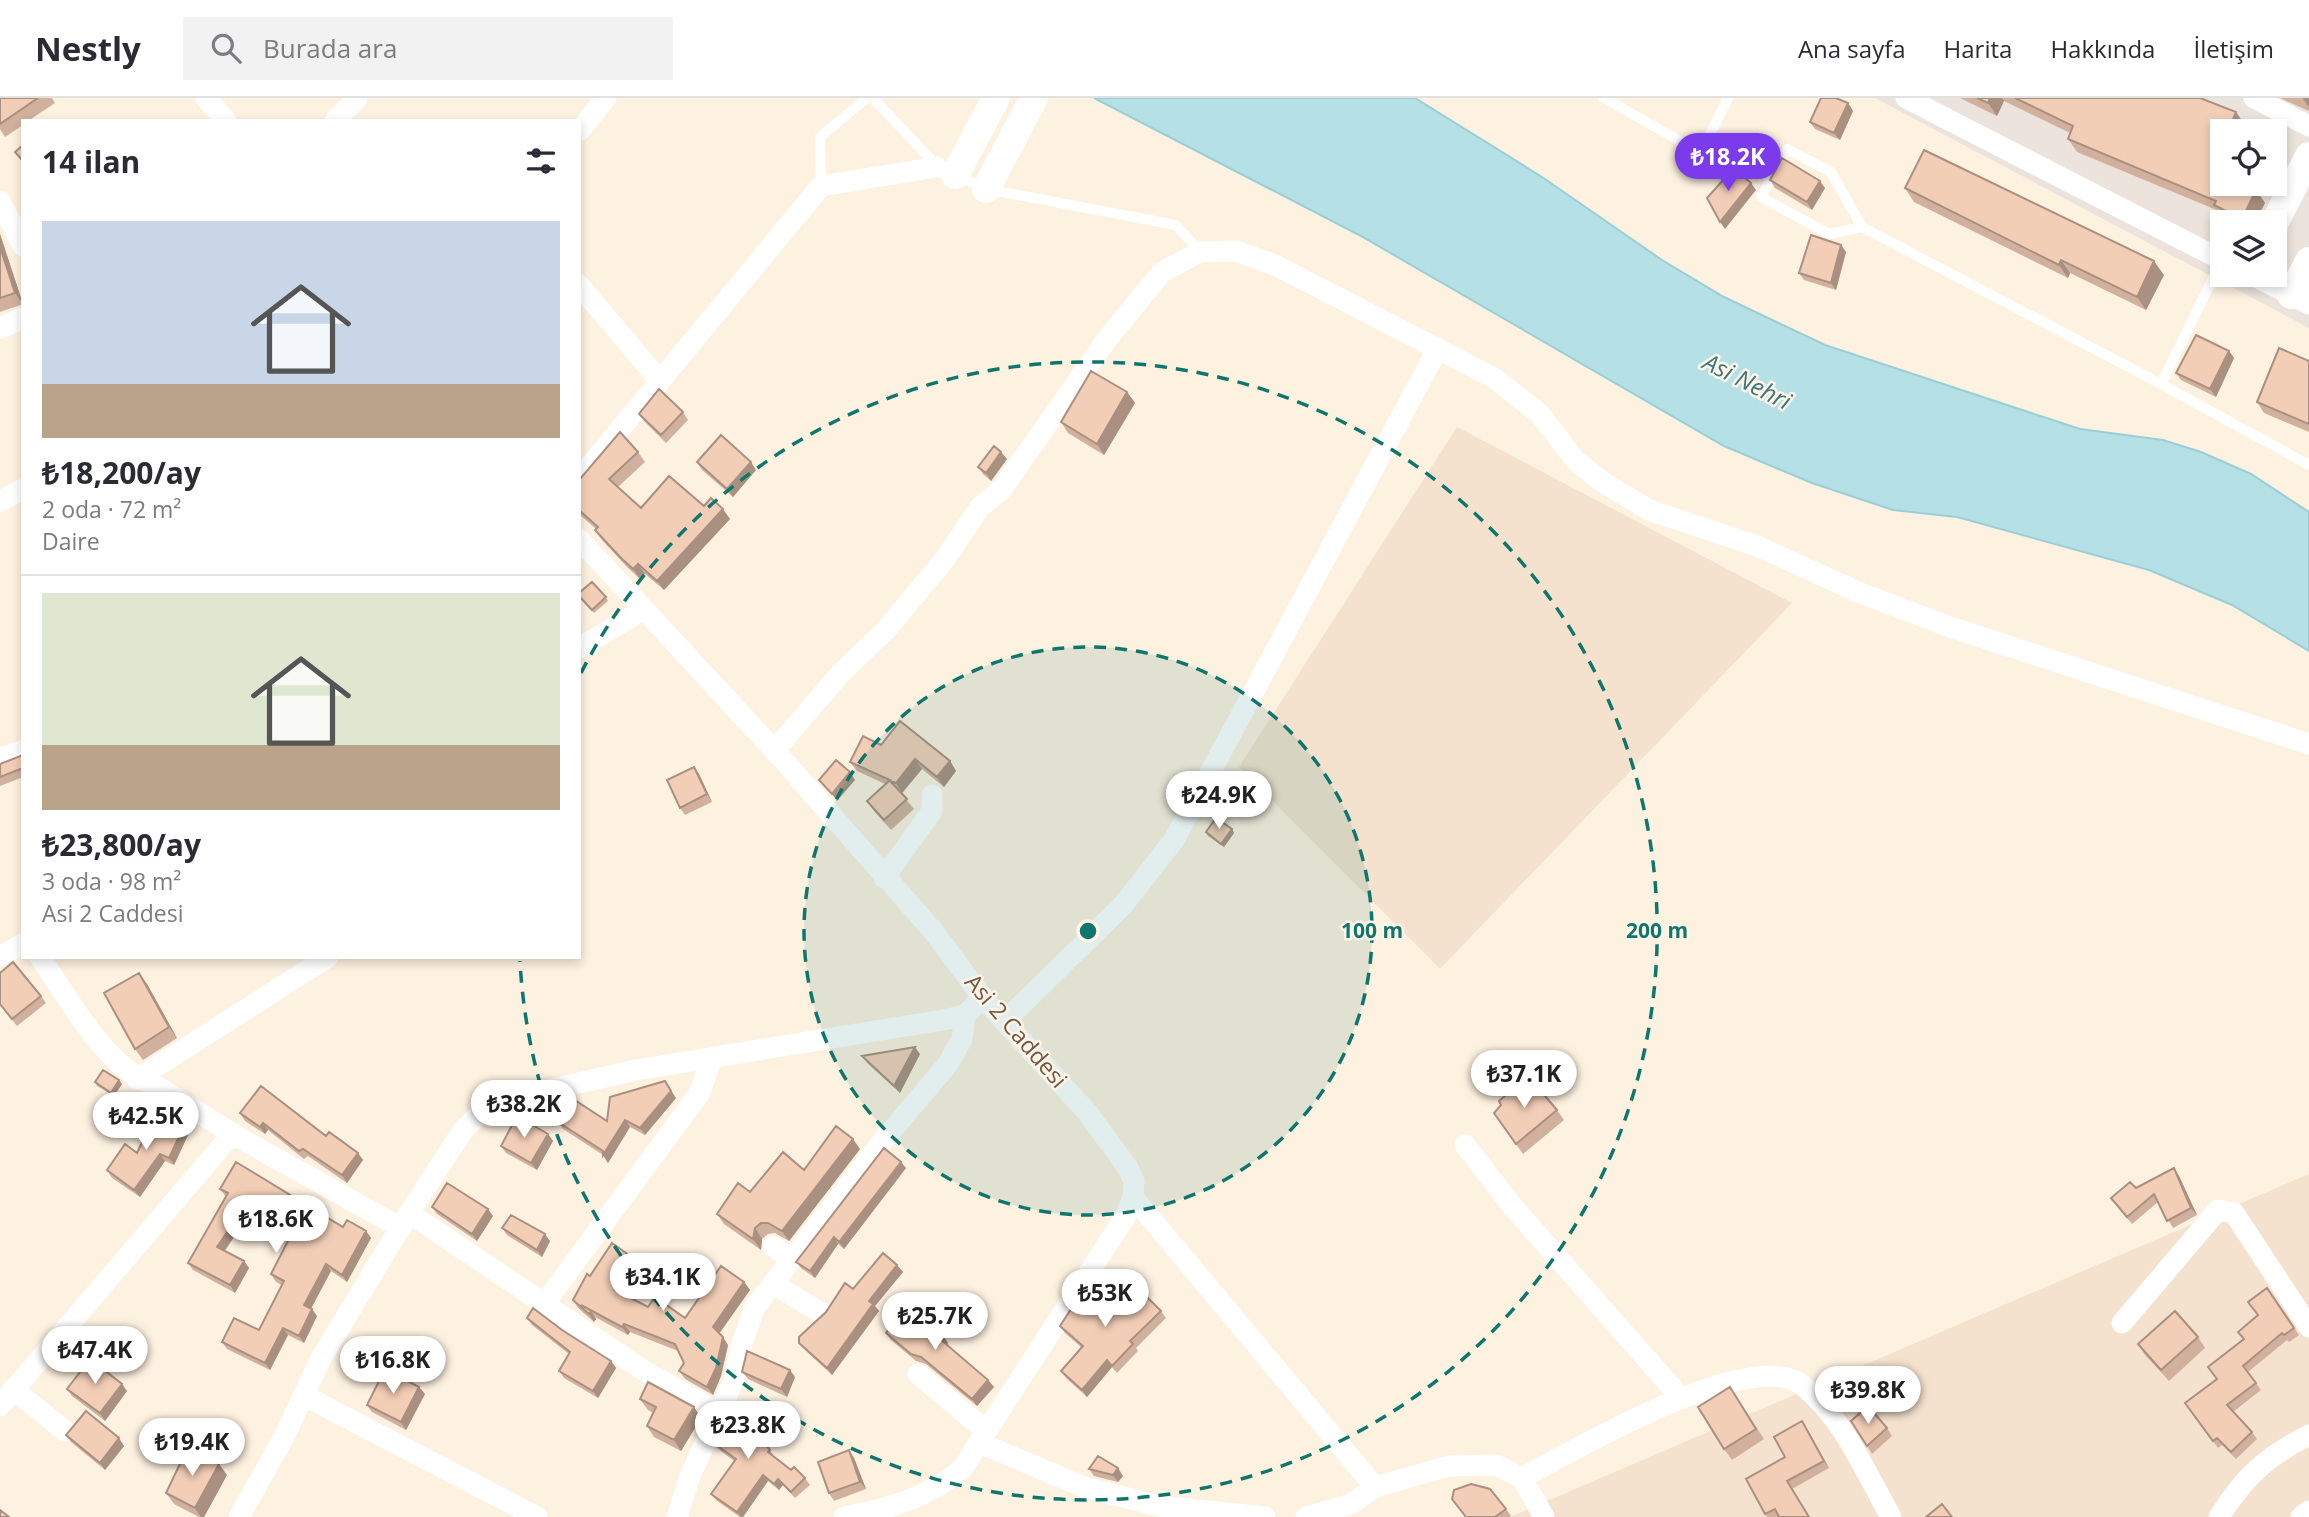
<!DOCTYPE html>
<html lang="tr">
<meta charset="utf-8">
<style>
body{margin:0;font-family:"Open Sans",sans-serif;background:#f2f2f3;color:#2b2b33;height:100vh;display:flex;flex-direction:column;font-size:26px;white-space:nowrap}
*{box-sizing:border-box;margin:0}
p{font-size:23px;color:#7c7c81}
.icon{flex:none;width:38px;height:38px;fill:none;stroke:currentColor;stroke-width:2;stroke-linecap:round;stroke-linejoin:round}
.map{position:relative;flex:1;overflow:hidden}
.drawer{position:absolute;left:21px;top:21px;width:560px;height:840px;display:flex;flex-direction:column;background:#fff;border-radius:0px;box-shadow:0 4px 10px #0003}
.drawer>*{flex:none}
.buttons{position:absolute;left:2210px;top:21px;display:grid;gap:14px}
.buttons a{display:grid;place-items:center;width:77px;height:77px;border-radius:0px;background:#fff;box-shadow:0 4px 10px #0003;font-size:35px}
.price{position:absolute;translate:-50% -60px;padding:0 16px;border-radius:24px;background:#fff;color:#222;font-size:23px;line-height:46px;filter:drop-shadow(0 2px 4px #0008)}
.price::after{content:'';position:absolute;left:50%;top:42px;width:21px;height:16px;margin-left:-10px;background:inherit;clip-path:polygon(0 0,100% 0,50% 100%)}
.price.selected{background:#7c3aed;color:#fff}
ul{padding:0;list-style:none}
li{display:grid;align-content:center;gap:14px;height:371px;padding:0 21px}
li+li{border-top:2px solid #e1e1e2}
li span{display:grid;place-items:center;height:217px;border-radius:0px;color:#555}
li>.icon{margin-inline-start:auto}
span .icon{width:126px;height:126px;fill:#fffc;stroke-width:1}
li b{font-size:30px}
h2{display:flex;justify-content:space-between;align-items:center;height:84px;padding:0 21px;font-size:30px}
header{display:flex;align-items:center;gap:42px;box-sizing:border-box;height:98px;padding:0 35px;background:#fff;border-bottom:2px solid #e1e1e2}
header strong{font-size:33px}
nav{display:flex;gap:38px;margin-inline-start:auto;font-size:24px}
.search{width:490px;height:63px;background:#f2f2f3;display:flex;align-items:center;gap:18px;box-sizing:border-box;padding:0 24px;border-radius:0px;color:#7c7c81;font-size:26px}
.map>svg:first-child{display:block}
.residential{fill:#f4e2ce}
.industrial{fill:#ebe3dc;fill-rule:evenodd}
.water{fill:#b4e0e6;stroke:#9acfd8;stroke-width:2}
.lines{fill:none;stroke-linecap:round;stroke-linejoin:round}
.lane{stroke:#fff;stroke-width:10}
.street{stroke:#fff;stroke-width:21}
.secondary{stroke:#fff;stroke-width:28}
.wall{fill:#d1b19d}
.shaded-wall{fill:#aa9080}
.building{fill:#f3ceb7;stroke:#aa9080;stroke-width:2}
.ring{fill:none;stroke:#0f766e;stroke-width:3.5;stroke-dasharray:12 9}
.labels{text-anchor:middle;stroke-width:5;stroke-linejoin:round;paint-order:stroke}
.street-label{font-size:23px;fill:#735647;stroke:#fff5e6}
.water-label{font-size:24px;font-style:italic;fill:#3d7781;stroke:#fff5e6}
.centre{fill:#0f766e;stroke:#fff5e6;stroke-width:3.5}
.ring-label{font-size:21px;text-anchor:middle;font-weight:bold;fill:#0f766e;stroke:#fff5e6;stroke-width:5;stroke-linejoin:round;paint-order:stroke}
</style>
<header>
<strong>Nestly</strong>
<div class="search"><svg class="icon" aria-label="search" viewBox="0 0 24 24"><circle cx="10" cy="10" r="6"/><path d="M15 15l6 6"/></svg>Burada ara</div>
<nav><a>Ana sayfa</a><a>Harita</a><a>Hakkında</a><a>İletişim</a></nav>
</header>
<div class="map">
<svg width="2309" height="1419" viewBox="0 0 2309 1419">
<rect width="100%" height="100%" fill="#fdf1e0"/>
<path class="residential" d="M1457 329 1792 505 1440 871 1239 669Z
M2309 1076V1419H1510Z"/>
<path class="industrial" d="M1875 0H2309V230ZM2222 33H2275V86H2222ZM2222 124H2275V177H2222Z"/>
<path class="water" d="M1094 0H1415L1542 79 1662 162 1724 199 1825 247 2080 331 2163 342 2201 354 2251 376 2309 414V553L2232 507 2149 472 1957 419 1893 412 1812 385 1724 348 1361 138Z"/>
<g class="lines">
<path class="lane" d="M873 0 938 69
M1604 0 1701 55 1728 0
M955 77 986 91 1176 127 1200 154
M821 88 820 39 867 0
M1862 129 1829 136 1761 99 1787 51 1831 74 1862 129 2161 286 2222 162
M2161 286 2309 367"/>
<path class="street" d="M206 0 226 23
M1906 0 2222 162
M2254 0 2309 28
M335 23 357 0
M579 33 606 0
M0 103 23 148
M2252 177 2309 206
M579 187 660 283
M0 230 23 220
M579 381 821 88 937 69
M0 403 23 391
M579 441 785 664 934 834 983 900 1087 1014 1128 1070 1134 1083 1133 1099 1125 1119 962 1371C928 1400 887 1411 844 1419
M579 550 643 512
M774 653 840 576 885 533 945 461 980 409 1001 392 1108 240 1162 174 1200 154 1236 153 1275 167 1494 280 1540 316 1575 362 1601 383 1649 412 1757 448 1858 494 1950 529 2309 646
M0 661 23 652
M884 780 932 713V697
M0 858 23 846
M40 859C66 897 108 973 153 986L238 1039 401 1130
M1005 923 1123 807 1174 742 1438 250
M137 981 328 859
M1465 1047 1513 1109 1682 1301
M1133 1099 1375 1389
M409 1115 646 1274 717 1314
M773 1148 791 1161
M773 1186 820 1214
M544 1206 699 996 713 959
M2122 1225 2218 1112 2234 1115 2309 1229
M918 1276 985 1332
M13 1291 65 1333
M303 1297 537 1419
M0 1308 232 1036
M980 1345 1084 1389 1159 1408 1265 1419
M1522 1380C1573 1353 1752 1247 1802 1287 1843 1319 1866 1375 1891 1419
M239 1419 285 1337 320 1262 409 1115 464 1031 481 1015 526 997 636 972 943 922 965 917 983 900
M677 1419 690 1378 734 1282 742 1245 755 1209 882 1044 948 966 962 941 965 917
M1306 1419 1351 1406 1375 1389 1449 1368 1496 1367 1522 1380 1544 1419
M2219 1419C2245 1378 2266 1359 2309 1337
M2301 1419 2309 1413"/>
<path class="secondary" d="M955 77 996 0
M986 91 1034 0
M2275 124 2309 58
M2291 197 2309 163"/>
</g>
<path class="wall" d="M0 0H52L55 5 28 23H23V27L5 39 0 31Z
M1960 0H2200L2245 27 2243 33H2222V86L2256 92 2265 105 2255 124H2232L2223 120 2219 113 2077 54 2068 41 2070 35 2004 3 1997 18Z
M2280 0H2309V13Z
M1848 5 1853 13 1840 42 1815 31 1810 24Z
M1770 82 1825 90 1812 112 1775 90Z
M1905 90 2164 177 2146 212 2070 175 2068 180 1914 104Z
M0 136 23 206 0 214Z
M1841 147 1846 154 1836 192 1804 182 1799 175Z
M2229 253 2234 260 2216 299 2181 282 2176 275Z
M2309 263V334L2264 315 2257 304Z
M1127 294 1135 305 1104 357 1068 335 1061 324Z
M683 314 688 322 666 345 644 323 639 316Z
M638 354 645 364 618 389 641 410 704 408 730 421 664 492 645 476 640 481 628 470 602 442 595 432 596 431 579 416V382Z
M1007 361 991 383 983 376 978 369Z
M697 364 756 372 733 399 702 372Z
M579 498 606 499 608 503 594 515Z
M881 647 950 663 956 673 944 689 922 671 902 695 900 694 914 711 891 732 874 713 867 703 885 686 857 673 850 664Z
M23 657V679L0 688V666Z
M699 676 712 704 685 717 680 710Z
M1232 731 1234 735 1224 749 1208 738 1206 734Z
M0 875 41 898 46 905 17 928 0 907Z
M147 886 177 940 143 962 135 951Z
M920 956 900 995 867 965 862 958Z
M119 982 122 986 114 998 97 988 95 984Z
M676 1000 645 1037 630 1029 608 1065 603 1057 563 1031 558 1024 607 1023Z
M1501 1007 1557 1012 1564 1022 1523 1056 1494 1015Z
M240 1015 326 1038 358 1055 363 1062 347 1085 308 1058 304 1061 268 1032 265 1036 245 1023Z
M183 1030 188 1037 174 1067 165 1063 140 1099 112 1080 107 1072Z
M548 1036 553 1043 537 1072 506 1055 501 1048Z
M860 1051 789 1143 775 1135 768 1136 762 1141 761 1152 724 1126 717 1116 750 1094 804 1072Z
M906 1070 844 1151 838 1146 815 1180 801 1170 796 1164Z
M2179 1078 2197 1117 2173 1130 2158 1104 2132 1126 2111 1100 2136 1090Z
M220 1091 343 1129 366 1133 371 1140 347 1184 331 1173 311 1211 317 1218 304 1245 288 1237 270 1272 227 1251 222 1244 259 1232 282 1187 276 1184 271 1176 289 1142 248 1118 225 1153 244 1163 249 1170 235 1195 193 1172 188 1165 226 1099Z
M432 1109 493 1118 477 1143 437 1116Z
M502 1130 550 1143 542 1159 507 1137Z
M636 1162 641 1169 623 1196 648 1209 685 1220 744 1184 750 1192 719 1236 728 1247 721 1278 713 1297 685 1281 679 1273 684 1265 678 1253 630 1234 628 1237 595 1219 596 1221 594 1224 578 1210 573 1202Z
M897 1167 903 1174 875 1208 879 1213 832 1277 805 1252 799 1245 853 1191Z
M2267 1190 2299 1237 2289 1244 2287 1242 2248 1274 2261 1292 2233 1314 2252 1334 2257 1341 2236 1361 2222 1347 2218 1350 2185 1305 2217 1281 2243 1241 2238 1234 2258 1217Z
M1111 1204 1161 1213 1166 1220 1136 1250 1138 1253 1117 1275 1112 1269 1087 1299 1066 1280 1061 1273 1081 1249 1065 1235 1060 1228Z
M527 1220 562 1232 611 1263 616 1270 598 1300 564 1280 559 1273 569 1256 532 1227Z
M886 1235 943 1238 948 1245 946 1247 988 1282 994 1289 977 1308 926 1266 916 1263 891 1242Z
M2198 1239 2205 1250 2169 1283 2145 1257 2138 1246Z
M742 1274 795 1279 787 1299 748 1281Z
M419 1289 425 1296 406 1332 372 1314 367 1307Z
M1730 1289 1764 1341 1732 1362 1724 1351Z
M67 1291 127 1293 105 1323 72 1298Z
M640 1301 694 1309 701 1320 681 1353 654 1339 647 1328 653 1315 648 1312Z
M1802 1323 1829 1370 1792 1391 1809 1419H1767L1746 1381 1785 1359Z
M1887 1330 1892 1338 1872 1356 1867 1348Z
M766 1334 761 1341 770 1352 774 1359 791 1372 805 1380 810 1387 795 1400 783 1387 779 1392 768 1383 743 1419H740L716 1402 711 1396 734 1363 717 1350 712 1344Z
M66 1337 124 1348 105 1372 71 1344Z
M854 1360 866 1391 834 1403 829 1395Z
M1089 1371 1123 1378 1118 1384 1094 1378Z
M227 1377 204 1419H199L174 1406 166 1395Z
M1506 1411 1511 1418 1510 1419H1466Z"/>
<path class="shaded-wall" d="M1990 0H2002L2004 3 1997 18 1988 5Z
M2304 0H2309V9L2303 1Z
M1848 5 1853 13 1840 42 1834 35Z
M2236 14 2245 27 2243 33H2228Z
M2222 47V81L2213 70Z
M1820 83 1825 90 1812 112 1807 104Z
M1751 85 1756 92 1725 131 1720 124Z
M2256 92 2265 105 2255 124H2244L2242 121Z
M0 136 23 206 15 195 0 149Z
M1841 147 1846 154 1836 192 1831 185Z
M2061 162 2070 175 2068 180 2059 167Z
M2154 163 2164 177 2146 212 2137 199Z
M2229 253 2234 260 2216 299 2210 291Z
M1127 294 1135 305 1104 357 1097 346Z
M1001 354 1007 361 991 383 986 375Z
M751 364 756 372 733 399 727 391Z
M723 411 730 421 664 492 657 483Z
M638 466 645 476 640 481 633 471Z
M915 661 922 671 902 695 896 685Z
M950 663 956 673 944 689 937 679Z
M694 669 699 676 712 704 707 696Z
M850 674 855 682 837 703 832 696Z
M1232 731 1234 735 1224 749 1221 746Z
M139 875 147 886 177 940 169 929Z
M915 949 920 956 900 995 894 988Z
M119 982 122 986 114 998 111 995Z
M665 983 676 1000 645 1037 640 1030Z
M625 1022 630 1029 608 1065 603 1057Z
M263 1025 268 1032 265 1036 260 1029Z
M183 1030 188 1037 174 1067 169 1060Z
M548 1036 553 1043 537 1072 531 1065Z
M853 1041 860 1051 789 1143 782 1133Z
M358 1055 363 1062 347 1085 342 1077Z
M160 1056 165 1063 140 1099 134 1092Z
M901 1064 906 1070 844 1151 839 1144Z
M2174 1070 2179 1078 2197 1117 2191 1110Z
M243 1111 248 1118 222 1156 217 1149Z
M488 1111 493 1118 477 1143 472 1136Z
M755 1130 762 1141 761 1152 753 1141Z
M366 1133 371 1140 347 1184 342 1177Z
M545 1136 550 1143 542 1159 537 1152Z
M834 1139 838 1146 815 1180 810 1173Z
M636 1162 641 1169 620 1199 615 1192Z
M244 1163 249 1170 235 1195 230 1187Z
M326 1166 331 1173 309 1214 304 1207Z
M897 1167 903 1174 875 1208 879 1213 832 1277 827 1270 869 1203Z
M744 1184 750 1192 718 1237 713 1229Z
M312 1211 317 1218 304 1245 299 1238Z
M591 1213 596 1221 594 1224 589 1216Z
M624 1226 630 1234 628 1237 622 1229Z
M283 1230 288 1237 270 1272 265 1265Z
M943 1238 948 1245 945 1249 940 1241Z
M723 1239 728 1247 721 1278 713 1297 707 1289Z
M1107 1262 1112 1269 1087 1299 1082 1292Z
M611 1263 616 1270 598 1300 593 1293Z
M790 1272 795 1279 787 1299 781 1291Z
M988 1282 994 1289 977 1308 972 1301Z
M122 1286 127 1293 105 1323 100 1315Z
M419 1289 425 1296 406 1332 401 1324Z
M694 1309 701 1320 681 1353 674 1342Z
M1802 1323 1807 1331 1829 1370 1824 1363Z
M761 1328 766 1334 760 1342 756 1335Z
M119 1340 124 1348 105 1372 100 1365Z
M849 1352 854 1360 866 1391 860 1384Z
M219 1366 227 1377 204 1419H201L195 1410Z
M1118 1370 1123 1378 1118 1384 1113 1377Z
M763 1377 768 1383 743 1419H741L737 1414Z
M778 1381 783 1387 779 1392 774 1386Z"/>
<path class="building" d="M0 0H38L0 26Z
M1821 0H1836L1848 5 1834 35 1810 24Z
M1977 0H1990L1988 5Z
M2015 0H2200L2236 14 2228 33H2222V47L2213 70 2222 75V86H2243L2256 92 2242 121 2214 107 2216 103 2068 41 2073 28Z
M23 47V63L15 54Z
M1924 52 2154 163 2137 199 2061 162 2059 167 1905 90Z
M1782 60 1820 83 1807 104 1770 82Z
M1734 70 1751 85 1720 124 1707 100Z
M1811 137 1841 147 1831 185 1799 175Z
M0 149 15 195 0 200Z
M2196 237 2229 253 2210 291 2176 275Z
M2279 250 2309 263V326L2257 304Z
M1091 273 1127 294 1097 346 1061 324Z
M659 291 683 314 661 337 639 316Z
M620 334 638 354 609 381 641 410 669 378 704 408 711 400 723 411 657 483 638 466 633 471 621 460 595 432 598 429 579 412V382Z
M721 337 751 364 727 391 697 364Z
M994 348 1001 354 986 375 978 369Z
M592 484 606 499 592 512 579 498V495Z
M900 623 950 663 937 679 915 661 896 685 890 683 907 701 884 722 867 703 890 682 850 664 863 638 881 647Z
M23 657V670L0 679V666Z
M836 662 850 674 832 696 819 682Z
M694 669 707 696 680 710 667 682Z
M1216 720 1232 731 1221 746 1206 734Z
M13 864 41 898 12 921 0 906V875Z
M139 875 169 929 135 951 104 895Z
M915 949 894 988 862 958Z
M103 972 119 982 111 995 95 984Z
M1528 978 1557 1012 1516 1046 1494 1015 1501 1007 1499 1003Z
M665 983 671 993 640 1030 625 1022 603 1057V1053L558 1024 573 1001 607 1023 610 999Z
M261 988 326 1038 329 1034 358 1055 342 1077 303 1051 299 1053 263 1025 260 1029 240 1015Z
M155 1017 183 1030 169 1060 160 1056 134 1092 107 1072 125 1046 137 1055Z
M517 1018 548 1036 531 1065 501 1048Z
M836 1028 853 1041 782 1133 768 1125H761L755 1130 753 1141 717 1116 738 1085 750 1094 783 1054 804 1072Z
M884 1050 901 1064 839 1144 834 1139 810 1173 796 1164Z
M236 1064 343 1129 347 1122 366 1133 342 1177 326 1166 304 1207 312 1211 299 1238 283 1230 265 1265 222 1244 234 1220 259 1232 284 1183 271 1176 290 1139 243 1111 217 1149 244 1163 230 1187 188 1165 228 1095 220 1091Z
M2174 1070 2191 1110 2167 1123 2154 1096 2127 1119 2111 1100 2130 1084 2136 1090Z
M447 1085 488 1111 472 1136 432 1109Z
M511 1117 545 1136 537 1152 502 1130Z
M612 1145 636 1162 615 1192 648 1209 655 1199 685 1220 721 1168 744 1184 713 1229 723 1239 716 1270 707 1289 679 1273 684 1265 675 1246 624 1226 622 1229 581 1207 591 1213 589 1216 573 1202 587 1176 590 1178Z
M883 1155 897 1167 869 1203 873 1206 827 1270 799 1245V1239L826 1214 845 1185 853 1191Z
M1130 1182 1161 1213 1130 1243 1133 1246 1112 1268 1107 1262 1082 1292 1061 1273 1083 1248 1060 1228 1088 1185 1111 1204Z
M2267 1190 2294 1230 2284 1237 2282 1235 2243 1268 2256 1285 2227 1307 2252 1334 2231 1354 2217 1340 2213 1343 2185 1305 2217 1281 2208 1269 2244 1241 2238 1234 2258 1217 2248 1204Z
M909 1208 943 1238 940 1241 988 1282 972 1301 921 1259 911 1256 886 1235Z
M533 1210 562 1232 611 1263 593 1293 559 1273 570 1254 527 1220Z
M2175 1213 2198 1239 2161 1272 2138 1246Z
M747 1253 790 1272 781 1291 742 1274Z
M90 1261 122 1286 100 1315 67 1291Z
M385 1271 419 1289 401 1324 367 1307Z
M648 1284 694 1309 674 1342 647 1328 656 1309 640 1301Z
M1730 1289 1756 1331 1724 1351 1698 1309Z
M733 1307 761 1328 756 1335 770 1352 768 1354 791 1372 794 1369 805 1380 791 1394 778 1381 774 1386 763 1377 737 1414 711 1396 736 1361 712 1344Z
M1868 1308 1887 1330 1867 1348 1851 1323Z
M86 1313 119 1340 100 1365 66 1337Z
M1802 1323 1824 1363 1787 1383 1809 1419H1779L1775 1411 1765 1416 1746 1381 1785 1359 1774 1339Z
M188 1349 219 1366 195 1410 166 1395Z
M849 1352 860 1384 829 1395 818 1364Z
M1098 1358 1118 1370 1113 1377 1089 1371Z
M1471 1386 1490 1391 1506 1411 1495 1419H1466L1452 1401 1454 1392Z
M1942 1406 1952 1419H1926Z
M0 1412 9 1419H0Z"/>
<circle cx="1088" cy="833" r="284" fill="#0f766e" fill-opacity=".12"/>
<g class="ring">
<circle cx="1088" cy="833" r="284"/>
<path d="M581 575A569 569 0 1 1 520 863"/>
</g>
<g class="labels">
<g class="street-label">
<text transform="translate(1016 933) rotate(49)" y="8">Asi 2 Caddesi</text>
</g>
<g class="water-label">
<text transform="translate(1747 284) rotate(27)" y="8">Asi Nehri</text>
</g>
</g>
<circle cx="1088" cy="833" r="10" class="centre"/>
<g class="ring-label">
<text x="1372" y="840">100 m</text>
<text x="1657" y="840">200 m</text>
</g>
</svg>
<div class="buttons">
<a><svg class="icon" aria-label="locate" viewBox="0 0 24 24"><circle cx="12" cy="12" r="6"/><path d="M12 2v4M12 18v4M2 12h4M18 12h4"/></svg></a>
<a><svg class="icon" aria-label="layers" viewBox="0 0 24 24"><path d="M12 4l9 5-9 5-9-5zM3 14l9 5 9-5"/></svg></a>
</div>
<b class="price selected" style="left:1728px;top:95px">₺18.2K</b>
<b class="price" style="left:1219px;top:733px">₺24.9K</b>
<b class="price" style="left:1524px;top:1012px">₺37.1K</b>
<b class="price" style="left:524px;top:1042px">₺38.2K</b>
<b class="price" style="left:146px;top:1054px">₺42.5K</b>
<b class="price" style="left:276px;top:1157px">₺18.6K</b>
<b class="price" style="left:663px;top:1215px">₺34.1K</b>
<b class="price" style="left:1105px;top:1231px">₺53K</b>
<b class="price" style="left:935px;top:1254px">₺25.7K</b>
<b class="price" style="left:95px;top:1288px">₺47.4K</b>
<b class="price" style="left:393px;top:1298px">₺16.8K</b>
<b class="price" style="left:1868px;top:1328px">₺39.8K</b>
<b class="price" style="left:748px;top:1363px">₺23.8K</b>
<b class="price" style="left:192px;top:1380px">₺19.4K</b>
<section class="drawer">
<h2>14 ilan<svg class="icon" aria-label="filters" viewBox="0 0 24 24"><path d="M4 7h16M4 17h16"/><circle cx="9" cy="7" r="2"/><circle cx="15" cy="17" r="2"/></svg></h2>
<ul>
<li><span style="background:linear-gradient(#c9d6e8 75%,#b9a48a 0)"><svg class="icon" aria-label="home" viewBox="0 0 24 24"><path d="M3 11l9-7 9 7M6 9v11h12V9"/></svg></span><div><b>₺18,200/ay</b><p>2 oda · 72 m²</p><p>Daire</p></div></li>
<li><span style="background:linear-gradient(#dfe7d0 70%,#b9a48a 0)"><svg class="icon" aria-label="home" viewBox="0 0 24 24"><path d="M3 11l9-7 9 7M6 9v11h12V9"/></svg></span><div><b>₺23,800/ay</b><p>3 oda · 98 m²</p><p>Asi 2 Caddesi</p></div></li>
</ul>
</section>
</div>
